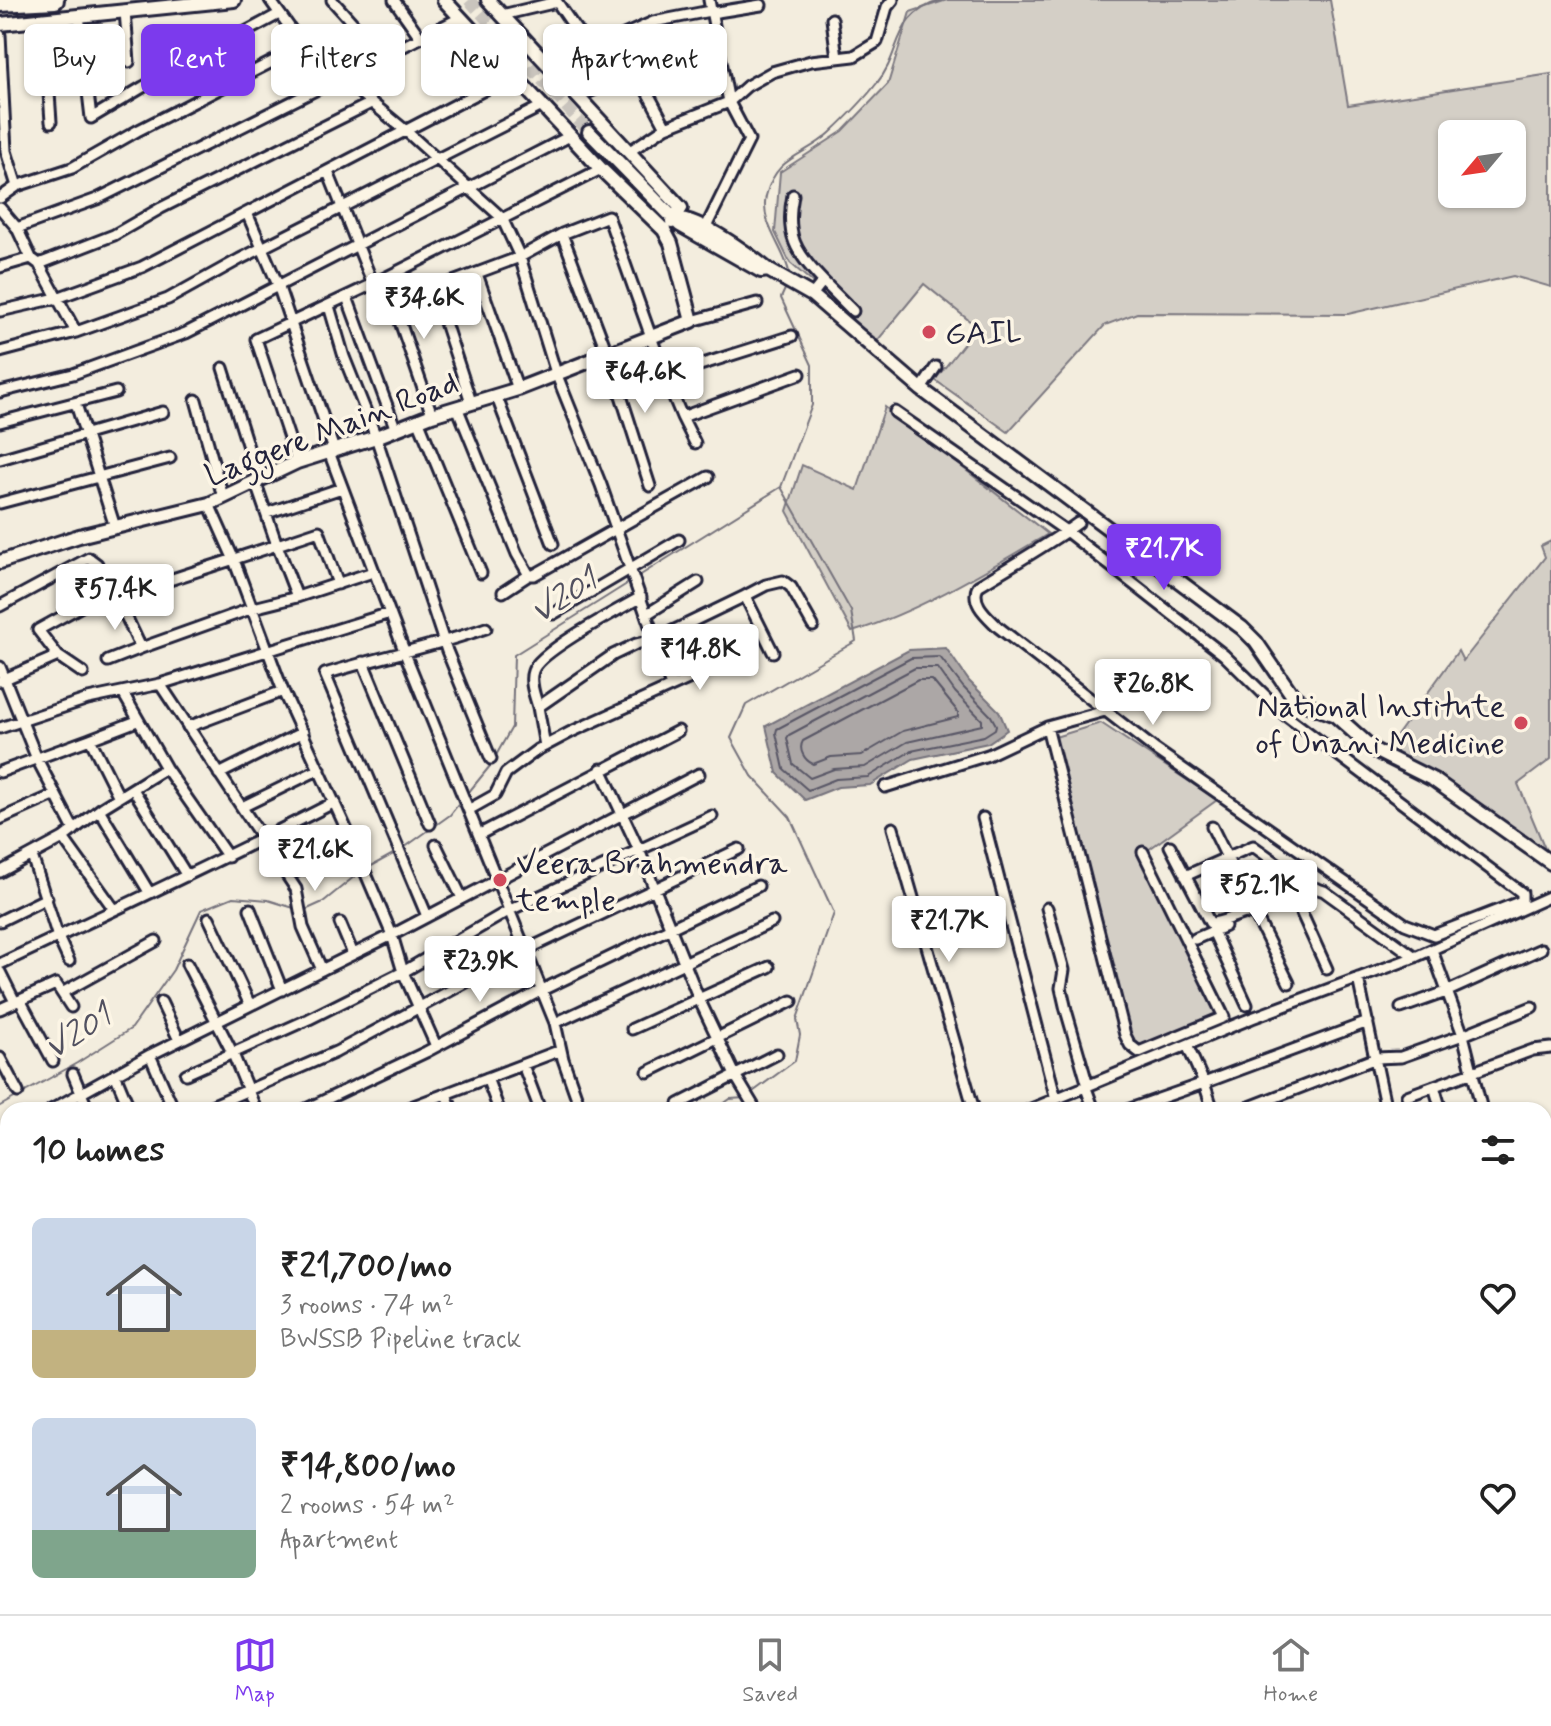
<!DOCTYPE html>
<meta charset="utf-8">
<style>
body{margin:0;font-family:Mynerve,sans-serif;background:#f6f6f6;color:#222;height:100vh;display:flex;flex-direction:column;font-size:30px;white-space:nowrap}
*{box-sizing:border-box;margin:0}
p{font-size:26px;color:#767676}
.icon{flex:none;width:44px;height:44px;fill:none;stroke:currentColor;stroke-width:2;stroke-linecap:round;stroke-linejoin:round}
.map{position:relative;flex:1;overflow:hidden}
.side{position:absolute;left:0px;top:1102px;width:1552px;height:512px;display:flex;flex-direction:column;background:#fff;border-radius:24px 24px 0 0;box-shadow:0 2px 6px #0004}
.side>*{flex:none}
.hud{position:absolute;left:24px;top:24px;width:800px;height:72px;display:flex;gap:16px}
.needle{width:52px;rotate:241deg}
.controls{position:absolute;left:1438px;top:120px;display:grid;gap:16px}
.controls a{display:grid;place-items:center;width:88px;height:88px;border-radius:12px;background:#fff;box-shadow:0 2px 6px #0004;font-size:40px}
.price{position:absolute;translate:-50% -68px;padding:0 18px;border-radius:8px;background:#fff;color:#222;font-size:26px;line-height:52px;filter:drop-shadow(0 2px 4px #0008)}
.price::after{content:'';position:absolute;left:50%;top:48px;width:24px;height:18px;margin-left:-12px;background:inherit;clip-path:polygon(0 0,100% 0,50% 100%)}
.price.current{background:#7c3aed;color:#fff}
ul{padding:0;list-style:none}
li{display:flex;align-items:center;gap:24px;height:200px;padding:0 32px}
li span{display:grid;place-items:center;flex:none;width:224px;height:160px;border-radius:12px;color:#555}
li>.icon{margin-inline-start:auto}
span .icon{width:96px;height:96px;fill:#fffc;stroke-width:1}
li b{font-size:34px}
h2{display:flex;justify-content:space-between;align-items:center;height:96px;padding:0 32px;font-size:34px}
.pill{padding:0 28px;border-radius:12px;background:#fff;box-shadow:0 2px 6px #0004;font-size:28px;line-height:72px}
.pill.current{background:#7c3aed;color:#fff}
.dock{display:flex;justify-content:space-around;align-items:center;height:112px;border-top:2px solid #e0e0e0;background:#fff;font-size:22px;color:#767676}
.dock a{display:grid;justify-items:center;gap:4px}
.dock .current{color:#7c3aed}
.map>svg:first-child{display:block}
.green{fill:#d4cfc6;stroke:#7b7880;stroke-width:2;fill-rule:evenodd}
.water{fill:#aca7a6;stroke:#75727b;stroke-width:2}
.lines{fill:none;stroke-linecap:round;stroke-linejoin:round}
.shore{stroke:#595766;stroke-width:2}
.stream{stroke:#75727b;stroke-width:2}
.secondary-tunnel{stroke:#c9c4bd;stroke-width:12;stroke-dasharray:12 6;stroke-linecap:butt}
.street-casing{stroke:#22223b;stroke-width:15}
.secondary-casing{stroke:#22223b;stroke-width:18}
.highway-casing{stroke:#22223b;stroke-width:22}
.street{stroke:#fcf5e5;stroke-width:9}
.secondary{stroke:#fcf5e5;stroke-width:12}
.highway{stroke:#fcf5e5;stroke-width:16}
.poi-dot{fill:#d1495b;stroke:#fcf5e5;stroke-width:3}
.labels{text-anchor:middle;stroke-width:7;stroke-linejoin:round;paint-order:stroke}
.poi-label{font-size:32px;fill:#22223b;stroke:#fcf5e5;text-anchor:start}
.street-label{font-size:32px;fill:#22223b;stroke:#fcf5e5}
.water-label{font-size:34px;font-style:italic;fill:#525160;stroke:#fcf5e5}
</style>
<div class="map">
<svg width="1551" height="1614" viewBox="0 0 1551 1614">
<rect width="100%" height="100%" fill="#f3edde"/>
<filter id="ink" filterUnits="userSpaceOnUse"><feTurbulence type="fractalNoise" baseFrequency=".0125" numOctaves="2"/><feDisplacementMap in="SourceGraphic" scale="16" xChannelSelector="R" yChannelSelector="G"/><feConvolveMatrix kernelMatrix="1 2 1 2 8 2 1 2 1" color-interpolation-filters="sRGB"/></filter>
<g filter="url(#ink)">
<path class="green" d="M947 0H1330L1348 105 1551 74V287L1513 276 1348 314 1137 313 1105 325 1008 432 935 380 977 327 924 284 878 340 856 324 841 307 790 263 775 232 780 172 843 131 888 84 910 12ZM1452 134H1512V194H1452Z
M885 407 1048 534C987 570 920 611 852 632L787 511 802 465 857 490Z
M1551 541V759L1518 784 1551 863 1388 748 1458 651 1463 661 1545 557 1541 546Z
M1101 723 1217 800 1148 850 1228 1010 1141 1048 1132 1043 1055 737Z
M367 1606H550L515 1614H372Z"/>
<path class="water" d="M946 648 969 681 999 711 1007 730 988 743 913 759 870 785 838 787 805 800 777 773 766 726 909 650Z"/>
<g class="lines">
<path class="shore" d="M940 657 963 687 991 716 996 725 995 729 984 736 911 751 868 777 836 779 808 790 784 769 776 733 777 729 911 658Z
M915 668H938L955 692 982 720V725L907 742 865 767 834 769 810 778 793 764 787 738 789 735Z
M918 680H932L958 712V717L903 731 862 755 831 757 813 764C804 760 798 749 803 741Z"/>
<path class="stream" d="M790 277C788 253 759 224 766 196 776 155 804 157 830 133 846 118 863 101 877 83 903 52 891 15 942 0
M639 576 781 487 812 405V365L781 298 786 287
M468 793 490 766 512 727 514 655 630 582
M401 850 450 815 461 801
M366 869 395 853
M303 911 323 902 360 872
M750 1094 795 1061 800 1035 797 1019 834 913 790 817 752 776 731 738 746 705 856 641 851 611 781 487
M0 1106 77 1063 132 1028 173 970 201 910 233 897 268 900 297 909
M715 1110 730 1099 745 1098"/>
<path class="secondary-tunnel" d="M469 0 589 132"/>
<defs>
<path id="street" d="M270 0 303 46 406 131 502 218 520 257 556 373 601 485 671 686
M332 0 382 56
M394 0 420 37
M125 11 129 62
M711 13 761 5
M79 15 91 118 143 87 279 14
M502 15 557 2 590 50 653 22 710 11
M832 19 837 58
M44 20 51 122
M0 35 6 151 17 186
M637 73 666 127
M697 73 722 66
M579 96 675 56 717 44
M630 151 666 127 729 102 747 86 772 72 811 61 854 56 877 42 887 7 893 0
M328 172 373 284
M793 195C785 235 795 252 823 281L812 295
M0 198 17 186 72 168 137 131 303 46
M0 208 17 228 31 258 39 264 76 332
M247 213 278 285 334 450
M17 228 97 199 460 18
M705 229 749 140 729 102 709 0
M562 234 608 355 650 486
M39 264 114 235 161 208 371 103
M0 267 31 258
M477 274 518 389
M385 278 432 415
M823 281 853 311
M427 283 434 289 471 402
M434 289 520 257 562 234 608 216 665 376 682 417 800 374
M347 297 396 430
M329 306 344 357 376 437 447 651 491 759
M0 311 57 298 142 267 513 75
M692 321 757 303
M0 352 76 332 168 299 240 259 542 106
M223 368 258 479
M665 376 792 336
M921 389 936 367
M0 392 73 374 186 333 570 136
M496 395 553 544
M196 400 223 497
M76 404 115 527
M457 407 517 554 529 575H534L708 477
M895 412 1066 531 1224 655 1285 715 1522 893V901L1434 935 1405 924 1156 750 998 627C987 616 970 603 978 586 1012 565 1046 546 1078 523
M682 417 695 443
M0 422 116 392
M419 422 481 573
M329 452 408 661 555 1023 563 1059 581 1110
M0 459 163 412
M297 462 256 339 373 284 601 169
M255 481 277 545 319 531 338 584
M0 503 170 458
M209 504 234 560 283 691 355 848 392 935 403 972 436 1046
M267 513 342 488
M503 592 529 575
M745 596 766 585 783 581 791 587 813 626
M297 597 277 545 117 597 141 648 253 608 297 597 373 572
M0 606 89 558 97 564 107 592 111 593
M553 614 679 540
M647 614 698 582
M58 656 83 673
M108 661 141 648
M363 662 430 824
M0 667 37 759 74 830
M0 681 58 656 38 630 107 592
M160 684 296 889 303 927 322 970
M123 693 166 768 228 857
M538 707C535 696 529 682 533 671 539 651 620 609 641 597
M188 727 283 691
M1047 727 1105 711
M0 728 88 699 160 684 390 613
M90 739 137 721
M545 746 538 707 613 655 636 644 656 639 745 596 773 652
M601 769 639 850 699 999 735 1075 756 1110
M0 772 90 739 119 797
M219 774 303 732
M885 787 988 755 1047 727 1125 1035 1130 1045 1139 1052 1224 1017 1143 852
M133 789 187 876
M242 807 320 769
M470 809 495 795 506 773 537 750 571 732 715 667
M100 811 149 892
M983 818 1056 1099
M0 819 54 795
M1212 827 1289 983
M893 828 974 1110
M480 834 678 731
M63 838 114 909
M436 845 462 898
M1170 846 1210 923C1225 923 1238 912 1254 912
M32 856 58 937 69 961
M0 872 63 838 103 807 166 768
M287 875 355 848
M1185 876 1253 846 1309 886 1324 891 1415 957
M1293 894 1327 969
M1047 908 1064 970 1061 988 1066 1010 1088 1086
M250 909 282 990
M1249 914 1309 886
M427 916 325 674C379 657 433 647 486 628
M209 918 250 1005
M0 921 47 898
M340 923 353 954
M1213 931 1247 1005
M1195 939 1225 926
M1432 950 1463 1035 1482 1110
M0 964C112 911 225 859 335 802
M187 964 233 1054 256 1110
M0 972 15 1002
M1358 978 1386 1110
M62 993 156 941
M20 1000 53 1061
M161 1002 179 1040
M1401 1008 1446 992 1541 949
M0 1009 56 984 71 1007
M555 1023 772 922
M632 1029 769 967
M150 1055 174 1110
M0 1058 18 1092
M523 1065 540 1110
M648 1072 792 1001
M73 1074 88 1110
M115 1074 130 1110
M186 1074 309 1019 403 972 510 910 712 816
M487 1078 499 1110
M1434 1086 1441 1110
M1086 1088 1094 1110
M446 1094 452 1110
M1407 1096 1533 1050 1551 1048
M209 1107 336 1052 526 950 739 849
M51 1110 150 1055 392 935 699 774
M304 1110 426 1052 540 991 758 886
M403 1110 561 1050
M682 1110 679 1104 777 1054
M1029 1110 1252 1018 1415 957 1551 896
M1127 1110 1204 1083 1187 1045
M1213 1110 1204 1083 1368 1022
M1242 1110 1376 1058 1401 1057 1463 1035 1532 1007
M1544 1136H1551
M0 1139 8 1135
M1544 1160 1546 1175
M0 1183 8 1178
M0 1200 8 1216
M1544 1212 1551 1210
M0 1249 8 1246
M1544 1260 1551 1258
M0 1295 8 1291
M1544 1300 1551 1298
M0 1338 8 1334
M1544 1342 1551 1340
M1544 1366 1548 1379
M0 1382 8 1378
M1544 1422 1551 1420
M1544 1468 1551 1487
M1544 1513 1551 1511
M0 1516 8 1529
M1 1535 8 1547
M1544 1603 1551 1602
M45 1606 50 1614
M56 1606 61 1614
M167 1606 173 1614
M704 1606 705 1614
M747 1606 749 1614
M869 1606 870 1614
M1225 1606 1226 1614H1270
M1308 1606 1309 1614
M1346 1606 1348 1614
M1380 1606 1381 1614
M1421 1606 1423 1614
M1464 1606 1465 1614
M1535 1606 1537 1614
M933 1608 951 1614
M974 1610 1000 1614
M659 1612 660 1614
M210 1614 222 1606
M325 1614 337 1606
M553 1614 596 1606
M1033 1614 1034 1606
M1088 1614 1089 1606
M1119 1614V1606
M1164 1614 1165 1606
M1497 1614 1530 1606"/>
<path id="secondary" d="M488 0 681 208 672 222
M0 24 234 0
M589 132 680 225 761 271 768 270C746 252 703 221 676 218
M768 270 812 295 921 389 1242 628 1256 642 1293 696 1303 703 1335 715 1374 750 1434 780 1551 863
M0 562 79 536 209 504 297 462 376 437 432 415 518 389 692 321 671 243 664 230 601 169 444 0"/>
<path id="highway" d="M0 3 55 0"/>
</defs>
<use href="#street" class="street-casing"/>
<use href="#secondary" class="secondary-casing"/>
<use href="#highway" class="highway-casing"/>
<use href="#street" class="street"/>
<use href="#secondary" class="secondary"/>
<use href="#highway" class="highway"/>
</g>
</g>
<g class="poi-dot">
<circle cx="929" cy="332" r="8"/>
<circle cx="1521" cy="723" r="8"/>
<circle cx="500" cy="880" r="8"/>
</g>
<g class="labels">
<g class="poi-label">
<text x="945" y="343">GAIL</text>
<text x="1505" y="716" text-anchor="end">National Institute<tspan x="1505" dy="37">of Unani Medicine</tspan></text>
<text x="516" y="873">Veera Brahmendra<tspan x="516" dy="37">temple</tspan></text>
</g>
<g class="street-label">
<text transform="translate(331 428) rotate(-21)" y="11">Laggere Main Road</text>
</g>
<g class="water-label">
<text transform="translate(563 595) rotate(-32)" y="12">V201</text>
<text transform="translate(77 1031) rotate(-32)" y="12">V201</text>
</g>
</g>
</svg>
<div class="controls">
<a><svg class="needle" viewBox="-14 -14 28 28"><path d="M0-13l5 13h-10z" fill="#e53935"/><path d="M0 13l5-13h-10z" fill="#767676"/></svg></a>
</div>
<b class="price" style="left:424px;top:341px">₹34.6K</b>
<b class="price" style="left:645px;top:415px">₹64.6K</b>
<b class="price current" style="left:1164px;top:592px">₹21.7K</b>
<b class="price" style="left:115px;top:632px">₹57.4K</b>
<b class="price" style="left:700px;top:692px">₹14.8K</b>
<b class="price" style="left:1153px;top:727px">₹26.8K</b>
<b class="price" style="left:315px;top:893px">₹21.6K</b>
<b class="price" style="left:1259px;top:928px">₹52.1K</b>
<b class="price" style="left:949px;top:964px">₹21.7K</b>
<b class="price" style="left:480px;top:1004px">₹23.9K</b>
<div class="hud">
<a class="pill">Buy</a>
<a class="pill current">Rent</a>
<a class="pill">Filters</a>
<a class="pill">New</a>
<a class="pill">Apartment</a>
</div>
<section class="side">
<h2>10 homes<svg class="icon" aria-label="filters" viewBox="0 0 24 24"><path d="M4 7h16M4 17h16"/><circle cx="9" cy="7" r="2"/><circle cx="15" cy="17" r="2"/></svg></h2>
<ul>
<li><span style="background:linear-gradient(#c9d6e8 70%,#c2b280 0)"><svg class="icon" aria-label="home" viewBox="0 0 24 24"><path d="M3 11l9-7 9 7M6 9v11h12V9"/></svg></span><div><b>₹21,700/mo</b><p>3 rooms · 74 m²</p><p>BWSSB Pipeline track</p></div><svg class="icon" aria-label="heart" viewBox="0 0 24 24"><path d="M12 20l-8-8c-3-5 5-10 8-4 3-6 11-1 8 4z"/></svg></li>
<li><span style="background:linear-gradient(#c9d6e8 70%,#7fa58c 0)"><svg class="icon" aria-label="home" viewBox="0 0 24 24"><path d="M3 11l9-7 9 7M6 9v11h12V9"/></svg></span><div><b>₹14,800/mo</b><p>2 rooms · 54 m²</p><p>Apartment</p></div><svg class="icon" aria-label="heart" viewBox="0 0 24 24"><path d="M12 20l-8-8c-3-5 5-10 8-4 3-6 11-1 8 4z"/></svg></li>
</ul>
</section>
</div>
<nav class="dock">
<a class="current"><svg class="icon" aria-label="map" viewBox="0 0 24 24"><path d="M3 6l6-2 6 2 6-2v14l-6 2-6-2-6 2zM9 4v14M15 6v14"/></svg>Map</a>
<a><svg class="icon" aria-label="saved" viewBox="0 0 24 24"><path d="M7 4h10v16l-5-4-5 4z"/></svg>Saved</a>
<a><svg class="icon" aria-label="home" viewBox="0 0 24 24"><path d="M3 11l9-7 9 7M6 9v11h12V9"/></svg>Home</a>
</nav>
